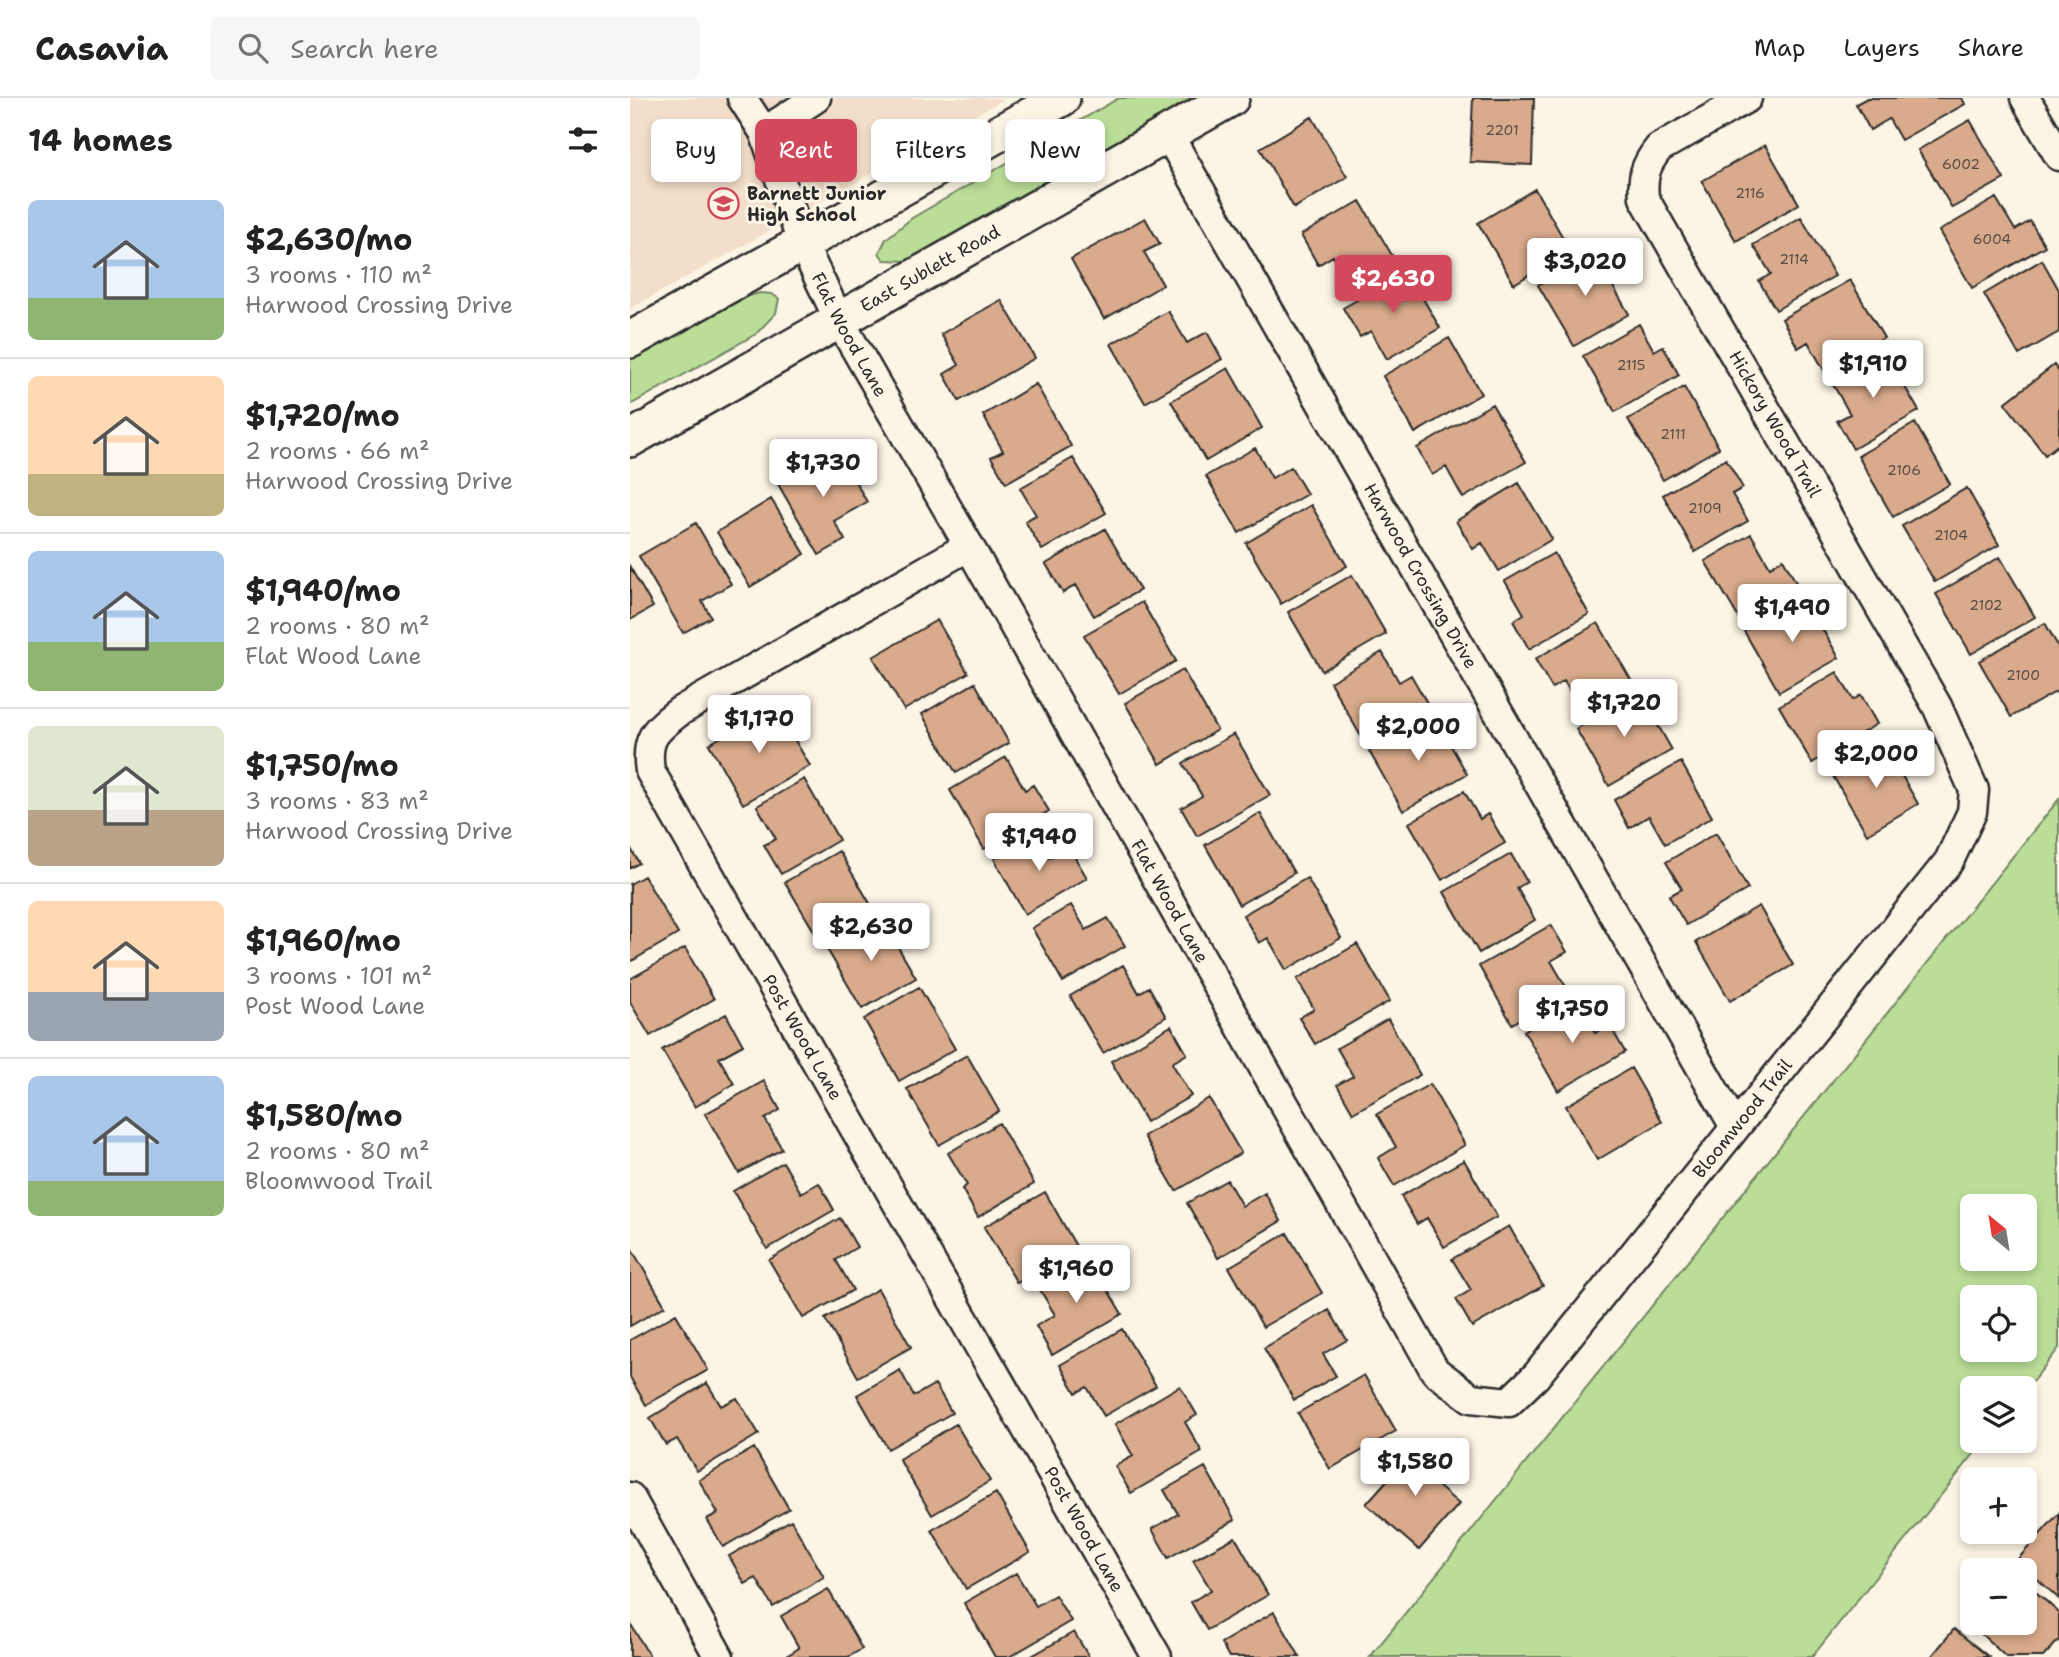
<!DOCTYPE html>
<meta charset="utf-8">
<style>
body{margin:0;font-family:"Shantell Sans",sans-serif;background:#f6f6f6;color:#222;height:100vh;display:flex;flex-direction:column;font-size:26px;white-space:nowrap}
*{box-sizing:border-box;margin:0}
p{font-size:23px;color:#767676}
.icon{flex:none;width:38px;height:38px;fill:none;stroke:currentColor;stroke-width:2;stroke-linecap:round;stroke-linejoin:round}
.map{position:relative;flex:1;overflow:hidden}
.sheet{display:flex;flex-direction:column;background:#fff;width:630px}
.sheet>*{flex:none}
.guide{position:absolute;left:21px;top:21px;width:665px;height:63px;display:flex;gap:14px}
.needle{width:46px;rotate:330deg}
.controls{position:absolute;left:1330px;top:1096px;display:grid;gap:14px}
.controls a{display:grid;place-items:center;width:77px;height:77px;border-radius:10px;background:#fff;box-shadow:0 4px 10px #0003;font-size:35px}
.price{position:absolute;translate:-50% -60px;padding:0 16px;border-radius:7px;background:#fff;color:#222;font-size:23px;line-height:46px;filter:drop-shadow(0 2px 4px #0008)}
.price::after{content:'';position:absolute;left:50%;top:42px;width:21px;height:16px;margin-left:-10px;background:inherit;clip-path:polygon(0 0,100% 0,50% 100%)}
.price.on{background:#d1495b;color:#fff}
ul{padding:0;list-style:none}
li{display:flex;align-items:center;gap:21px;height:175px;padding:0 28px}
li+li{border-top:2px solid #e0e0e0}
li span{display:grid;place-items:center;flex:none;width:196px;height:140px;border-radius:10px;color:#555}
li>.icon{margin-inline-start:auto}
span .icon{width:84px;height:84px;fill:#fffc;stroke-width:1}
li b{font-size:30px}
h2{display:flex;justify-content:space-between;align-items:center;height:84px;padding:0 28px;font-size:30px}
.tag{padding:0 24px;border-radius:10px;background:#fff;box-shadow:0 4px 10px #0003;font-size:24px;line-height:63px}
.tag.on{background:#d1495b;color:#fff}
header{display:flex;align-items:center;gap:42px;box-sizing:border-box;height:98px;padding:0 35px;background:#fff;border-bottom:2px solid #e0e0e0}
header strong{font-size:33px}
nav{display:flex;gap:38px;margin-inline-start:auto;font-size:24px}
.search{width:490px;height:63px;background:#f6f6f6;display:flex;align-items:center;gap:18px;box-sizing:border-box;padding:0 24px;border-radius:10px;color:#767676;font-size:26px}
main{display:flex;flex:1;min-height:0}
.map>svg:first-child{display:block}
.built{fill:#f2deca}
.green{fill:#bade98;stroke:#728462;stroke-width:2;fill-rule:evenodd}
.building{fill:#d9aa8b;stroke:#2b2b2b;stroke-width:2}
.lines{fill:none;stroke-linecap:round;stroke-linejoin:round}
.minor-casing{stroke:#2b2b2b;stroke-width:33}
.major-casing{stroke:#2b2b2b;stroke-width:40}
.minor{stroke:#fcf5e5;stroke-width:28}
.major{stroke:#fcf5e5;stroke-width:35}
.labels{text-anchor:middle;stroke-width:6;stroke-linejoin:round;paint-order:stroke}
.number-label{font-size:14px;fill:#564b43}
.poi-label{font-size:18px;font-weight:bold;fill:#2b2b2b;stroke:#fcf5e5;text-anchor:start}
.street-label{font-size:18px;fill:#2b2b2b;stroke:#fcf5e5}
</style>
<header>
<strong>Casavia</strong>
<div class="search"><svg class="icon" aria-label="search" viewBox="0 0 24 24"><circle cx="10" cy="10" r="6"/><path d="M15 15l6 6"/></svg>Search here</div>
<nav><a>Map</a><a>Layers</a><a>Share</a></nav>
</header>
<main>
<section class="sheet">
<h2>14 homes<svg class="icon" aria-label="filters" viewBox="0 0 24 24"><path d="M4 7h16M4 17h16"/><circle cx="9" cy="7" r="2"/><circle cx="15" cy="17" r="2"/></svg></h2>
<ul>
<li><span style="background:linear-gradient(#a9c7e8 70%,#8fb573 0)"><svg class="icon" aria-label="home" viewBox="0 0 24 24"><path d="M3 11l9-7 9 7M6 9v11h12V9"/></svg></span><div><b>$2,630/mo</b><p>3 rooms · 110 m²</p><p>Harwood Crossing Drive</p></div></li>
<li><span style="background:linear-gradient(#ffd9b3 70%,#c2b280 0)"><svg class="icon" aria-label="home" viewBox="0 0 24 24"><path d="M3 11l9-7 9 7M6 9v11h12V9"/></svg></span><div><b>$1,720/mo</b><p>2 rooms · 66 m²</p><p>Harwood Crossing Drive</p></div></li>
<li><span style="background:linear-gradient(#a9c7e8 65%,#8fb573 0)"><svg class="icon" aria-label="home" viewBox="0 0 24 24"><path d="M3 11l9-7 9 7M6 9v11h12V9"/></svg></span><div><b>$1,940/mo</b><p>2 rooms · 80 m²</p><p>Flat Wood Lane</p></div></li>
<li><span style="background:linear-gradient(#dfe7d0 60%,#b9a48a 0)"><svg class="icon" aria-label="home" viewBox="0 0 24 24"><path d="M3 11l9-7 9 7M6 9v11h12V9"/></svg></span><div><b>$1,750/mo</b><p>3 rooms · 83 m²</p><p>Harwood Crossing Drive</p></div></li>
<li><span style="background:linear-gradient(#ffd9b3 65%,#9aa5b1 0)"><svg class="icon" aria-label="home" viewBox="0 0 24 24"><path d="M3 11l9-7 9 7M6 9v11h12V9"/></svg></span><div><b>$1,960/mo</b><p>3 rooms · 101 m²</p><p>Post Wood Lane</p></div></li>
<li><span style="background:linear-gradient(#a9c7e8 75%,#8fb573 0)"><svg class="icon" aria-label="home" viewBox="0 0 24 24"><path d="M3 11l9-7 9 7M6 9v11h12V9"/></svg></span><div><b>$1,580/mo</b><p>2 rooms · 80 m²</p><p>Bloomwood Trail</p></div></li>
</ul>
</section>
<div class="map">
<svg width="1429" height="1559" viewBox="0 0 1429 1559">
<rect width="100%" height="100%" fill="#fcf5e5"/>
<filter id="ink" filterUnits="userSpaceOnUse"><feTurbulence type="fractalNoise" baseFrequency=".0143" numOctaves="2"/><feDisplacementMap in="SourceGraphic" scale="14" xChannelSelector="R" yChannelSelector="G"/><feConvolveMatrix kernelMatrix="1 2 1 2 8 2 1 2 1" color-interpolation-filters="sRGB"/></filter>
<g filter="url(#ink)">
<path class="built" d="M0 0H376L0 211Z"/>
<path class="green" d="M489 0H574L279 163 254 162 249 155 256 141 282 120Z
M130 195 142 196 149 201 146 215 126 236 0 307V260L104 202Z
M1429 701V1250L1395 1293V1290H1342V1342H1355L1182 1559H740ZM1342 1108H1395V1160H1342ZM1342 1199H1395V1251H1342Z"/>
<path class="building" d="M843 0H904L902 67 840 64Z
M1237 0H1332L1335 6 1271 42 1259 21 1240 32 1226 6Z
M682 19 717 79 664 110 630 50Z
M1340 22 1374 81 1322 110 1288 52Z
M1135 47 1169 106 1106 143 1072 83Z
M905 91 940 152 884 186 848 125Z
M1366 100 1385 132 1400 123 1415 148 1342 190 1309 133Z
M730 103 766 164 721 189 703 158 688 167 671 137Z
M1171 119 1205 178 1146 212 1129 183 1141 176 1123 147Z
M515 120 530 146 514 154 533 187 474 221 441 161Z
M969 152 986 182 981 185 999 216 944 248 908 187Z
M1412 162 1429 192V234L1389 257 1354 196Z
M777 173 810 230 757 261 741 233 730 239 713 210Z
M1220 182 1254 240 1195 274 1178 244 1168 250 1152 221Z
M371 202 405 260 329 303 314 276 329 267 311 236Z
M538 213 557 245 577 234 592 261 515 305 481 246Z
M1009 226 1024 253 1033 248 1049 277 985 314 953 258Z
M819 240 851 296 785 335 753 278Z
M1254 253 1289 313 1223 351 1207 323 1220 316 1201 283Z
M1424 267 1429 274V346L1415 357 1375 305Z
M598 270 632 330 576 363 541 303Z
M406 286 441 348 376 385 361 359 373 353 353 317Z
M1054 289 1089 350 1033 382 998 321Z
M862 306 896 364 833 400 816 369 802 377 787 350Z
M1285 325 1320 386 1263 419 1228 358Z
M625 350 642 380 661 369 677 396 609 435 576 378Z
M207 352 237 404 204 423 215 442 189 457 148 386Z
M443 360 476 415 412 452 395 423 406 417 390 390Z
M1096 361 1113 390 1102 396 1118 423 1065 454 1033 397Z
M889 385 922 441 869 473 852 445 843 451 826 423Z
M1337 390 1369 447 1305 484 1272 428Z
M141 401 175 456 120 489 87 434Z
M681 407 717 468 651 506 616 445Z
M66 425 101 486 72 503 81 519 53 535 9 458Z
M475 431 510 492 464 518 446 487 433 495 416 466Z
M1121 436 1140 469 1153 461 1169 490 1111 524 1075 463Z
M924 455 959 516 899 551 883 523 894 516 875 483Z
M1370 459 1405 519 1341 556 1306 496Z
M0 469 23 509 0 522Z
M722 477 756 536 692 573 658 514Z
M1174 499 1209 560 1149 594 1114 533Z
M512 504 546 563 489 596 454 537Z
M307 522 338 575 274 612 243 559Z
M968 525 1001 582 950 611 934 583 922 590 905 561Z
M1415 525 1429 550V592L1381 619 1349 563Z
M752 554 769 584 781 577 797 605 733 642 700 584Z
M553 572 587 632 530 666 495 605Z
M1207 574 1223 602 1231 597 1247 626 1182 665 1149 608Z
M345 585 379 645 326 675 292 616Z
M1009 594 1042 652 979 688 946 631Z
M145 608 180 668 113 706 79 646Z
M803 616 837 676 773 713 739 653Z
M604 636 640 697 567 738 551 710 572 698 553 665Z
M1255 648 1288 706 1237 736 1203 678Z
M376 659 395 692 403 687 419 713 354 751 320 692Z
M1051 664 1082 719 1035 746 1019 718 999 730 984 702Z
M174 681 209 742 151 776 134 747 146 741 127 708Z
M834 693 850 721 858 716 875 745 812 782 779 725Z
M630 715 664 775 609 807 575 747Z
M1086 735 1118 791 1056 827 1039 798 1052 791 1036 764Z
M406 737 419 760 439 749 457 780 395 816 364 761Z
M0 749 9 765 0 770Z
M209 753 242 809 188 840 155 784Z
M881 756 897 784 887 790 905 822 849 855 814 794Z
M14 778 48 836 0 864V786Z
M677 780 711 840 656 872 638 840 629 845 613 817Z
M441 807 456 832 478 820 495 848 433 884 402 830Z
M1129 808 1163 867 1100 903 1066 844Z
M251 820 286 880 232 911 197 851Z
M921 827 937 854 921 863 939 894 882 926 849 868Z
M727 846 760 903 685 946 669 920 684 911 667 881Z
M55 850 84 901 20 938 0 904V881Z
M493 867 509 895 519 889 536 919 473 955 440 898Z
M289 889 325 951 269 983 234 921Z
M947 903 965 935 979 926 995 954 928 993 894 933Z
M96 916 113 947 89 960 104 986 65 1009 32 952Z
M758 921 790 977 723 1015 707 987 723 978 707 950Z
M541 928 557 956 542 965 561 998 516 1024 481 963Z
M337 957 369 1013 309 1047 277 991Z
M1001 970 1032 1024 967 1062 936 1008Z
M134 983 150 1012 135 1021 152 1051 109 1075 75 1016Z
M800 986 835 1047 764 1088 748 1060 766 1049 747 1016Z
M579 1000 611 1055 546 1093 514 1038Z
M369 1025 404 1086 348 1119 332 1091 337 1087 318 1055Z
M834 1062 867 1119 814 1149 797 1120 787 1126 771 1098Z
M153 1064 171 1095 189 1085 204 1112 137 1151 103 1093Z
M597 1082 612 1108 635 1095 651 1123 588 1160 557 1105Z
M415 1094 447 1150 387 1185 354 1129Z
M210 1120 227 1149 206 1162 223 1192 173 1220 139 1162Z
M879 1128 913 1188 842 1229 826 1201 841 1192 822 1161Z
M657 1135 692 1195 633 1229 599 1169Z
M0 1148 35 1208 0 1228Z
M458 1158 492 1216 422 1257 406 1228 425 1217 408 1188Z
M248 1191 281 1249 228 1279 195 1221Z
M699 1212 717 1242 693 1256 706 1278 664 1302 634 1250Z
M46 1216 78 1272 16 1307 0 1279V1242Z
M492 1231 526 1288 474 1318 457 1289 446 1295 430 1267Z
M270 1272 284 1298 305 1286 322 1315 258 1351 227 1297Z
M734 1277 766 1333 700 1371 668 1315Z
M77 1285 91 1308 107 1300 129 1336 67 1373 47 1341 36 1347 20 1320Z
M550 1288 567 1317 555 1324 572 1354 501 1395 485 1368 503 1358 485 1326Z
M326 1326 360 1383 302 1417 269 1361Z
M792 1343 816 1363 800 1381 829 1406 789 1452 736 1406Z
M124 1350 159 1411 93 1449 77 1421 88 1415 69 1382Z
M575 1369 605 1422 538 1460 522 1431 548 1416 534 1392Z
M366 1395 400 1454 336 1491 302 1432Z
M1429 1415V1501L1387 1462Z
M161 1422 194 1479 143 1509 126 1480 115 1486 99 1458Z
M605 1439 638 1497 577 1532 561 1504 581 1492 563 1462Z
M386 1475 406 1508 425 1497 441 1523 379 1559H365L334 1505Z
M1395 1484 1429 1515V1542L1413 1559H1376L1333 1519 1342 1509V1524H1395Z
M198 1491 232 1551 218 1559H155L169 1550 151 1518Z
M644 1514 670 1559H599L591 1545Z
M0 1525 20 1559H0Z
M1324 1531 1359 1559H1301Z
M444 1534 459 1559H400Z"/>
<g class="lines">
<defs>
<g id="minor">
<path id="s1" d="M112 0 134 34 172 145 209 222 339 448 805 1273 841 1300 879 1304 906 1278 1319 763 1342 714 1344 692 1307 608 1014 100C1012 79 1015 67 1029 50L1117 0"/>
<path d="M1395 0 1429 58"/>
<path d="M134 34 186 0"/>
<path id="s2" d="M538 36 1105 1029"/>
<path id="s3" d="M339 448 50 613C25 632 15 640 20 673L527 1559"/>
<path d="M0 1399 89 1559"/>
</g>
<g id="major">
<path d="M0 242 432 0"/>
<path id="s4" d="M0 341 601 0"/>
</g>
</defs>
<use href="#minor" class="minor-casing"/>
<use href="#major" class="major-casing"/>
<use href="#minor" class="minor"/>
<use href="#major" class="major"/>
</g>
</g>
<defs>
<symbol id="school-ring" viewBox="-11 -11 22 22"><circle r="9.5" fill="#fcf5e5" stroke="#d1495b" stroke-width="1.5"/><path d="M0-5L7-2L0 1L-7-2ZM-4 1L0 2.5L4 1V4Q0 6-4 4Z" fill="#d1495b"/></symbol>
</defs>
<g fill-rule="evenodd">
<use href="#school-ring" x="76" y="88" width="35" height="35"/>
</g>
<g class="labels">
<g class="number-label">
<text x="872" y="37">2201</text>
<text x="1331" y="71">6002</text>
<text x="1120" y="100">2116</text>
<text x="1362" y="146">6004</text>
<text x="1164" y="166">2114</text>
<text x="1001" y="272">2115</text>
<text x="1043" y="341">2111</text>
<text x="1274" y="377">2106</text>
<text x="1075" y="415">2109</text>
<text x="1321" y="442">2104</text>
<text x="1356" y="512">2102</text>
<text x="1393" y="582">2100</text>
</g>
<g class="poi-label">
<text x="117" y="102">Barnett Junior<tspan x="117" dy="21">High School</tspan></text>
</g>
<g class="street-label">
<text dy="6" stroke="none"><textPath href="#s4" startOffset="345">East Sublett Road</textPath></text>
<text dy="6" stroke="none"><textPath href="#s1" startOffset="261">Flat Wood Lane</textPath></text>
<text transform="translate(1145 326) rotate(60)" y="6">Hickory Wood Trail</text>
<text dy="6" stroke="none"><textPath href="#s2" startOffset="509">Harwood Crossing Drive</textPath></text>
<text dy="6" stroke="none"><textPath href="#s1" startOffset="912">Flat Wood Lane</textPath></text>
<text dy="6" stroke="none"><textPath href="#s3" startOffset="712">Post Wood Lane</textPath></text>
<text dy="6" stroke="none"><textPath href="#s1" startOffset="1902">Bloomwood Trail</textPath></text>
<text dy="6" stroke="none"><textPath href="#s3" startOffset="1279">Post Wood Lane</textPath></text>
</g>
</g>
</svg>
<div class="controls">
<a><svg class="needle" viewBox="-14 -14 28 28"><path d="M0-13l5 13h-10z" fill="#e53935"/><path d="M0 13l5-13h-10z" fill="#767676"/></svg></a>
<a><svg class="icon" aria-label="locate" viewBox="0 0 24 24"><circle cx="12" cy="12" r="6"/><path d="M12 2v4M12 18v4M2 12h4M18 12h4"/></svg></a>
<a><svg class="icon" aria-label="layers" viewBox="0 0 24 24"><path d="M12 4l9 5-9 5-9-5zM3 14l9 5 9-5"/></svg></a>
<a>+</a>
<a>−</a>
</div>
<b class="price" style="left:955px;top:200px">$3,020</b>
<b class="price on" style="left:763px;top:217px">$2,630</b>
<b class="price" style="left:1243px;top:302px">$1,910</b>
<b class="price" style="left:193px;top:401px">$1,730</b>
<b class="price" style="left:1162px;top:546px">$1,490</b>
<b class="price" style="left:994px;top:641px">$1,720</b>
<b class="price" style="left:129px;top:657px">$1,170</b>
<b class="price" style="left:788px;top:665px">$2,000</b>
<b class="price" style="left:1246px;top:692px">$2,000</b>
<b class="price" style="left:409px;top:775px">$1,940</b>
<b class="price" style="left:241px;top:865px">$2,630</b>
<b class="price" style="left:942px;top:947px">$1,750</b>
<b class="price" style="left:446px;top:1207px">$1,960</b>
<b class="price" style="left:785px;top:1400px">$1,580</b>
<div class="guide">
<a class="tag">Buy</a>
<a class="tag on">Rent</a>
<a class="tag">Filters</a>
<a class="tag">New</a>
</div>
</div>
</main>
